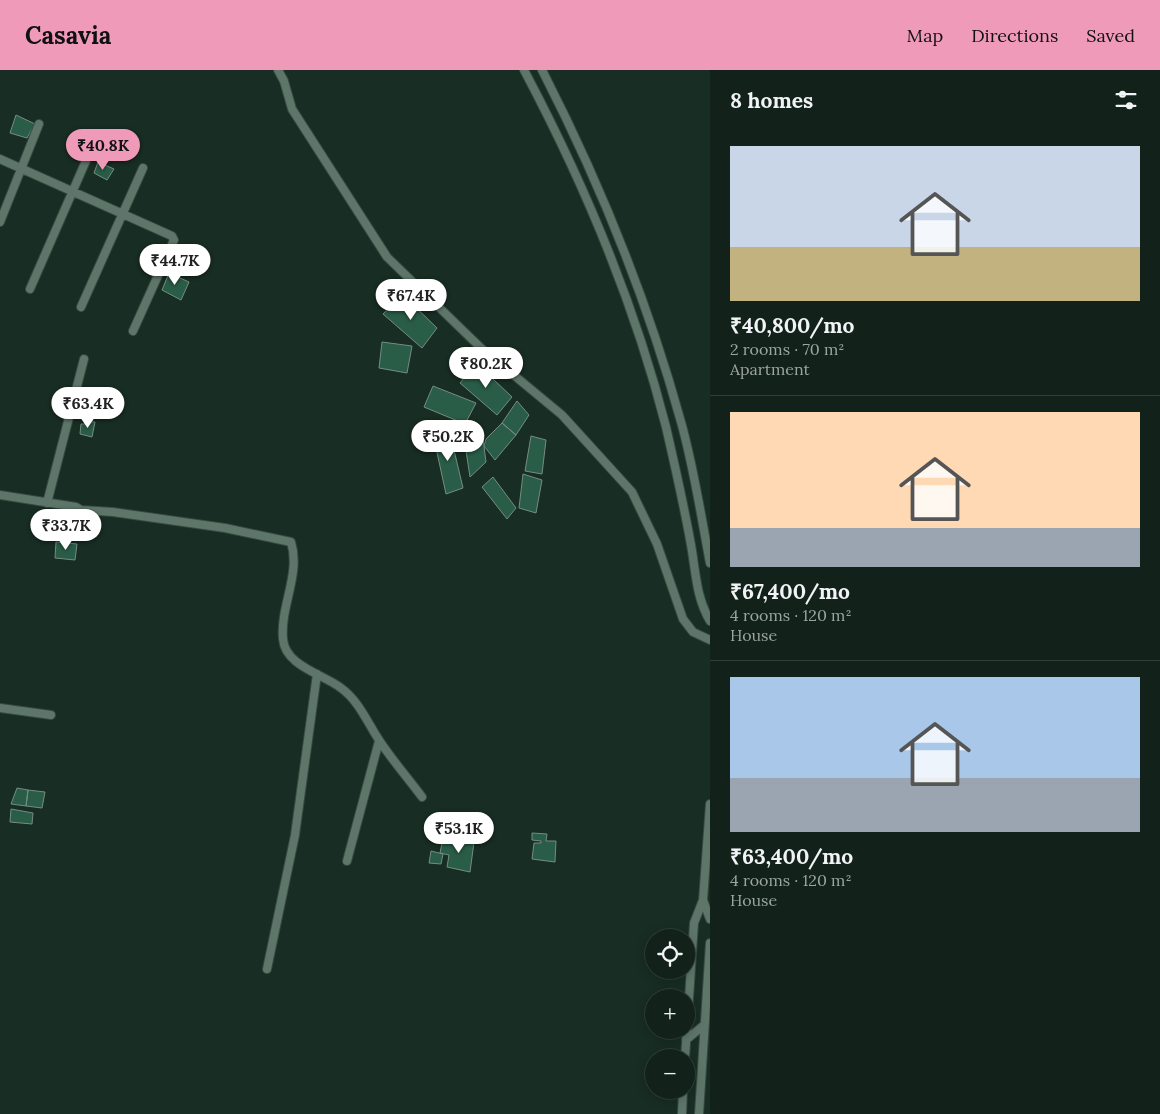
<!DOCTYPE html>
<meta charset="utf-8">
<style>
body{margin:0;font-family:Lora,serif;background:#1b2a23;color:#f1f3f6;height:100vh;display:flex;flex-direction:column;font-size:19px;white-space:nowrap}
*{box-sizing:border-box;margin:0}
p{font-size:16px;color:#9ca4a2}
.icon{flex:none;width:28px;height:28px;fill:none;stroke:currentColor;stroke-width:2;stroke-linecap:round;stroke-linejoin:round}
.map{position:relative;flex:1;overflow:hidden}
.side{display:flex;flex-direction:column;background:#12221a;width:450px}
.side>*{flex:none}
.fabs{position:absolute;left:645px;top:859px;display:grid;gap:10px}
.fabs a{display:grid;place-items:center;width:50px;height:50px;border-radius:50%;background:#12221a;box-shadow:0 2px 12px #0003,0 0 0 1px #313f39;font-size:25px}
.price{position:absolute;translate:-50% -42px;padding:0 11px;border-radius:18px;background:#fff;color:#222;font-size:16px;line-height:32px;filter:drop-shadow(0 1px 2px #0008)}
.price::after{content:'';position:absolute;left:50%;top:30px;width:15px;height:11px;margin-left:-8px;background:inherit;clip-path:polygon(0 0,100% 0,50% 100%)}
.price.on{background:#ef9ab8;color:#111}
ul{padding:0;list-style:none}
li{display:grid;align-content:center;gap:10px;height:265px;padding:0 20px}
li+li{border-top:1px solid #313f39}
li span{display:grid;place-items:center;height:155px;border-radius:0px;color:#555}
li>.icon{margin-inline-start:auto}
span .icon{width:90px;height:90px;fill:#fffc;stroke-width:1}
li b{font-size:21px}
h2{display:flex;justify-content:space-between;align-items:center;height:60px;padding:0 20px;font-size:21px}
header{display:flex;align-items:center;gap:30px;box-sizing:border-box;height:70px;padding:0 25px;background:#ef9ab8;color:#111}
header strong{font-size:24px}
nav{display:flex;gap:28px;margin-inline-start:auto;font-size:18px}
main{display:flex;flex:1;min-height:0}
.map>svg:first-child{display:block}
.building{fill:#2a5d47;stroke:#758d81}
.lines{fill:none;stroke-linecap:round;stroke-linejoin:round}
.street-casing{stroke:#384a41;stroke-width:10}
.street{stroke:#5e766a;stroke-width:8}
</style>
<header>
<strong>Casavia</strong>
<nav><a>Map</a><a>Directions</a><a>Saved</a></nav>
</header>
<main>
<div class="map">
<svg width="710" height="1044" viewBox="0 0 710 1044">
<rect width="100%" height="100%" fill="#182d23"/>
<path class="building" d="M16 45 35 54 27 68 10 63Z
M98 92 114 99 107 110 94 103Z
M169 203 189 212 181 230 162 220Z
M402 224 437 258 422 278 383 244Z
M382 272 412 276 407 303 379 298Z
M476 293 512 327 497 345 460 313Z
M433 316 476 333 465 354 424 337Z
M517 331 529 345 516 365 502 353Z
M85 351 95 352 92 367 80 364 81 354H85Z
M502 353 516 365 495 390 484 376 486 369Z
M470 356 482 361 486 392 470 407 463 361Z
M449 359 463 418 446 424 433 364Z
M531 366 546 370 542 404 525 401Z
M523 404 542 410 536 443 519 438Z
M493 407 516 438 507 449 482 417Z
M58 448 78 450 76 466 57 465Z
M56 472 77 474 75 490 55 488Z
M17 718 28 720 26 736 11 734Z
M28 720 45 722 42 738 26 736Z
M11 739 33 743 32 754 10 752Z
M532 763 547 764 546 771H556L555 792 532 789 534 773H541V771L532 770Z
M454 766 474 772 470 802 447 797 449 785 440 783 442 773H453Z
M431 781 443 784 441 794 429 793Z"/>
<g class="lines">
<defs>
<path id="street" d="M278 0 284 11 292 39 387 187 481 278 562 345 632 422 657 474 683 549 693 562 710 570
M524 0C585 115 634 231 666 357 675 396 684 436 691 475 696 503 696 527 710 551
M542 0C600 113 647 229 681 352 694 398 701 446 710 493
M0 89 172 166 174 170 133 261
M0 152 39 54
M30 219 92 77
M81 237 143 98
M0 425 76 437 81 440 113 442 225 458 291 472C301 504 280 536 283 569 285 596 323 604 341 618 359 631 367 652 379 670 392 690 408 708 422 727
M47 433 84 289
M0 638 51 645
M347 791 379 671
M703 830 710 849
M267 899 295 765 317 604
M686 970 704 955
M685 988 694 853 703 830 710 734
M682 1044 683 1020
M699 1044 710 873"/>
</defs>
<use href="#street" class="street-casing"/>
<use href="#street" class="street"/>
</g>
</svg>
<div class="fabs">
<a><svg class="icon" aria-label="locate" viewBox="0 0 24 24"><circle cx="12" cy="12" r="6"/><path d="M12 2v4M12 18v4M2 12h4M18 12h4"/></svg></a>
<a>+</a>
<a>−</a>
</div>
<b class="price on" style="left:103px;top:101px">₹40.8K</b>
<b class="price" style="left:175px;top:216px">₹44.7K</b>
<b class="price" style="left:411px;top:251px">₹67.4K</b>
<b class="price" style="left:486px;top:319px">₹80.2K</b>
<b class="price" style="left:88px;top:359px">₹63.4K</b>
<b class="price" style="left:448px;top:392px">₹50.2K</b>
<b class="price" style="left:66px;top:481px">₹33.7K</b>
<b class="price" style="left:459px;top:784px">₹53.1K</b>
</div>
<section class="side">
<h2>8 homes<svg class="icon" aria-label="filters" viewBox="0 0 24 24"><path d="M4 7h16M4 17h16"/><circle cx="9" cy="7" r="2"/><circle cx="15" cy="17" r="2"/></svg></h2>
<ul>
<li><span style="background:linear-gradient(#c9d6e8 65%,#c2b280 0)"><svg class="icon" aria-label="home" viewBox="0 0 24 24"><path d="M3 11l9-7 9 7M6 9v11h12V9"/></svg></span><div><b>₹40,800/mo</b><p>2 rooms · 70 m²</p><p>Apartment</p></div></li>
<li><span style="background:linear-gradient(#ffd9b3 75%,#9aa5b1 0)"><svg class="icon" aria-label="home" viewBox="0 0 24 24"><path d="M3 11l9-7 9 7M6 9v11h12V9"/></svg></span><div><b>₹67,400/mo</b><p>4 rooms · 120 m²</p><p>House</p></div></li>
<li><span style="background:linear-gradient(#a9c7e8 65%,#9aa5b1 0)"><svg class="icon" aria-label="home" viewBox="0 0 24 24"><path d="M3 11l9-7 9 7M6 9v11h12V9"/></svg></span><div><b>₹63,400/mo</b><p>4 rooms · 120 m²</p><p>House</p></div></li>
</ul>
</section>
</main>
